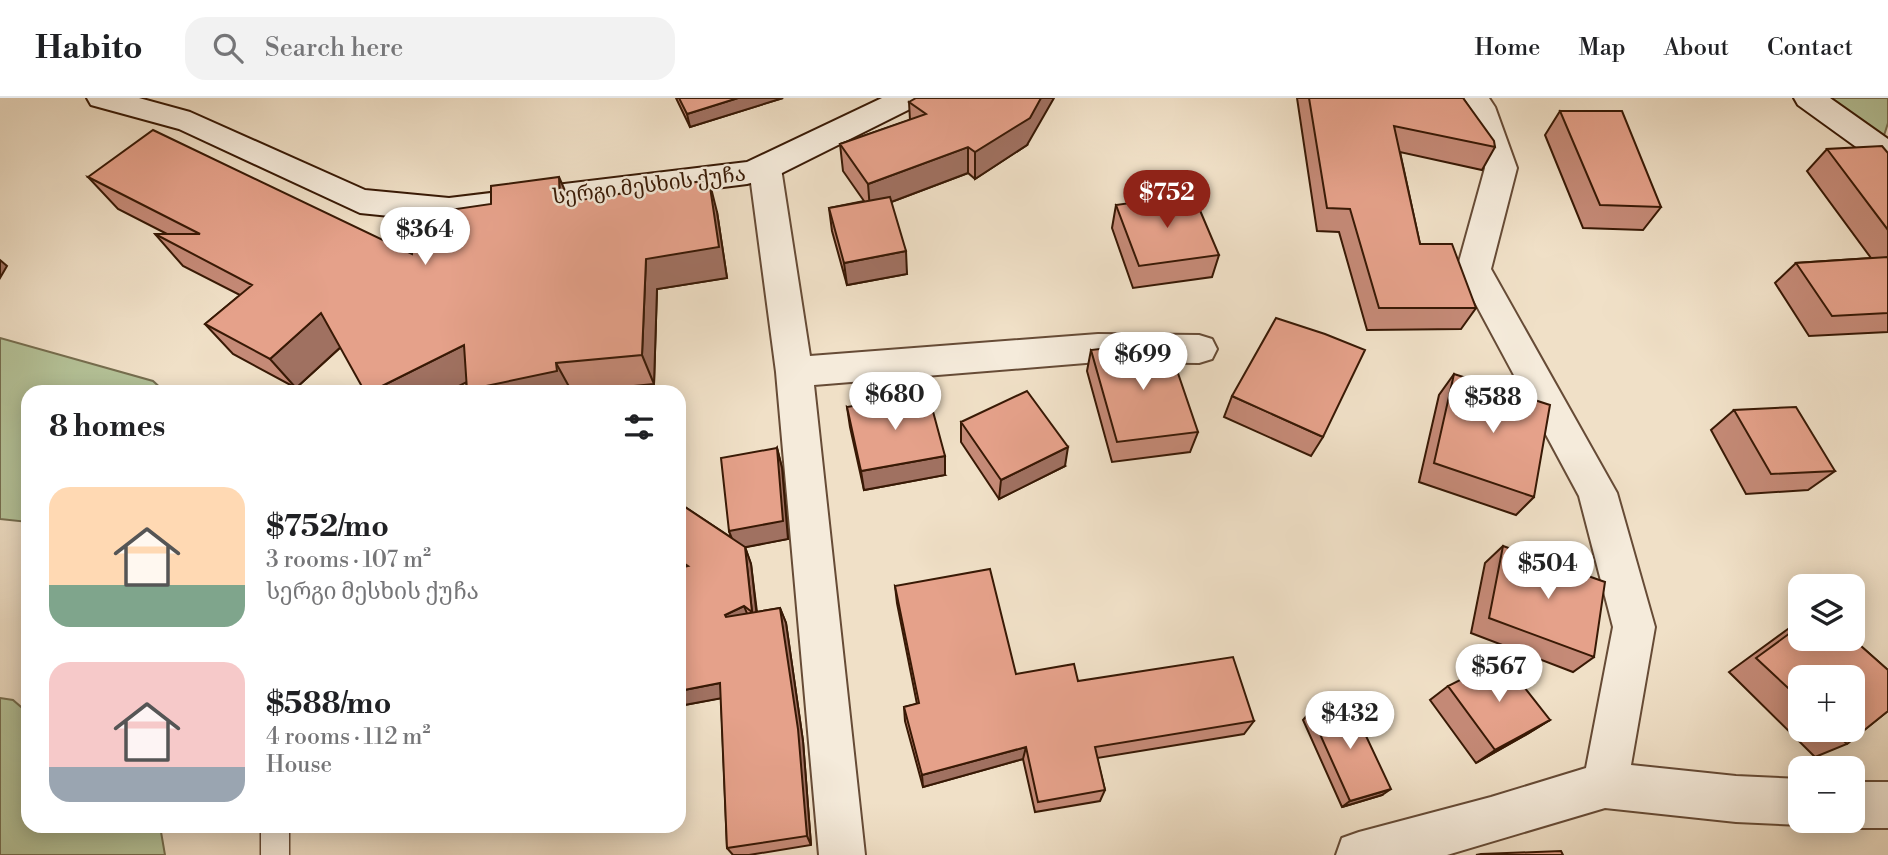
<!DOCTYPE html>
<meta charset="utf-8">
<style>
body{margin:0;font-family:"Libre Bodoni","Noto Serif Georgian",serif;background:#f2f2f2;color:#202124;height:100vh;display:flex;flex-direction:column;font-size:26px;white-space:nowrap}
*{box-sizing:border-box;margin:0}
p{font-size:23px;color:#757577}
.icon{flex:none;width:38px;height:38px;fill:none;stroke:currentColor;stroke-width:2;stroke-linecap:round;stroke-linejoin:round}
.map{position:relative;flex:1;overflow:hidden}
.sheet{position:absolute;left:21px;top:287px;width:665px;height:448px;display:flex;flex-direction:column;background:#fff;border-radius:21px;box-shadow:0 4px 18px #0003}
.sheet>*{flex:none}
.controls{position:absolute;left:1788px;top:476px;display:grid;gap:14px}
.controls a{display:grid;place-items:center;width:77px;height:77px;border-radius:14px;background:#fff;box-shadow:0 4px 18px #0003;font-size:35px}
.price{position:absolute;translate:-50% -60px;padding:0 16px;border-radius:24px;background:#fff;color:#222;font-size:23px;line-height:46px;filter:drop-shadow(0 2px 4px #0008)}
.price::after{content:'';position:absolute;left:50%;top:42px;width:21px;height:16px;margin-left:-10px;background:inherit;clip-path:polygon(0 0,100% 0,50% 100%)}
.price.current{background:#8f2418;color:#fff}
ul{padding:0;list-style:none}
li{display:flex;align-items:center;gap:21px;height:175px;padding:0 28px}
li span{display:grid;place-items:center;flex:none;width:196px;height:140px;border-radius:21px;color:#555}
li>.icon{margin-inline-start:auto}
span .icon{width:84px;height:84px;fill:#fffc;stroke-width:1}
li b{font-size:30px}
h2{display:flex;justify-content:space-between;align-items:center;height:84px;padding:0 28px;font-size:30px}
header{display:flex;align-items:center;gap:42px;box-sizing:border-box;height:98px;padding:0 35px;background:#fff;border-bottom:2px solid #e0e0e0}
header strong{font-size:33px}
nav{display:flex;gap:38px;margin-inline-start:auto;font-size:24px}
.search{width:490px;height:63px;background:#f2f2f2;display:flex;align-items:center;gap:18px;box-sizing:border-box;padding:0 24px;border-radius:21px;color:#757577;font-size:26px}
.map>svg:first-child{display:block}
.green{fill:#b5c399;stroke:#766e4f;stroke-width:2}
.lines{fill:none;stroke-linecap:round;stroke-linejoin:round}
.lane-casing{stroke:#664b36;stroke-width:3}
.street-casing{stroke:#664b36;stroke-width:4}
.secondary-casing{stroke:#381905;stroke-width:4}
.lane{fill:#f5ebdb;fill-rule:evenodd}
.street{fill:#f5ebdb;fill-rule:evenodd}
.secondary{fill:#f5ebdb;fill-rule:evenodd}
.wall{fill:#c58a77;stroke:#381905;stroke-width:2;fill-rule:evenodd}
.shaded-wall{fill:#a07161;stroke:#381905;stroke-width:2}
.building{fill:#e5a18a;stroke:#381905;stroke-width:2}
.labels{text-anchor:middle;stroke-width:5;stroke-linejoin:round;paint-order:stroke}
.street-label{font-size:21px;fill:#381905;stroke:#f5ebdb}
</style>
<header>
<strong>Habito</strong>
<div class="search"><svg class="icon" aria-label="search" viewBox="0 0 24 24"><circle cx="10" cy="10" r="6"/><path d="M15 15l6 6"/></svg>Search here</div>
<nav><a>Home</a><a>Map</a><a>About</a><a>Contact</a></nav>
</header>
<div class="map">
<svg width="1888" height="757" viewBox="0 0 1888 757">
<rect width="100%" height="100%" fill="#f0e0c7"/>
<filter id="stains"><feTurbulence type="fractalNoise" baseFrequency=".00286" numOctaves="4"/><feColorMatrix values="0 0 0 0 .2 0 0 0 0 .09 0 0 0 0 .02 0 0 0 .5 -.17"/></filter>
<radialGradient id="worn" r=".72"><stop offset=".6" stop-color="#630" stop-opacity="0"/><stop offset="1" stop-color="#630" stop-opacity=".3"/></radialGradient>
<path class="green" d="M1809 0H1888V25L1880 50Z
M0 240 153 283 165 294H28V424L0 421Z
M0 600 13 602 28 615V728H160L165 757H0Z"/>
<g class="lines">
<defs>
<path id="lane" d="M261 728H289V757H261Z"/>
<path id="street" d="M1456 0H1489L1495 9 1517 70 1491 171 1617 395 1655 529 1631 667 1736 678 1801 681V723H1811L1801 727 1736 724 1605 710 1447 757H1336L1342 740 1359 734 1491 699 1586 670 1613 529 1579 398 1457 171 1485 70 1466 13Z
M765 59 776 62 781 70 810 258 1098 236 1199 237 1212 241 1217 251 1212 261 1199 265 1098 264 814 287 865 757H819L776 274 749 70 754 62Z
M1853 684H1888V730H1853L1837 723H1853Z"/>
<path id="secondary" d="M87 0H139L190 14 365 92 449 100 747 64 882 0H922L918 7 776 78 747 86 449 124 360 115 179 31 91 7Z
M1794 0H1830L1888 41V67L1877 64 1798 7Z"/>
</defs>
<use href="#lane" class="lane-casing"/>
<use href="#street" class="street-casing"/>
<use href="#secondary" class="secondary-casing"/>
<use href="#lane" class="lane"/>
<use href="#street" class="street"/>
<use href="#secondary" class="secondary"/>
</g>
<path class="wall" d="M676 0H783L690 29Z
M1297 0H1463L1495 49 1482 72 1400 54 1420 146 1476 210 1461 231 1367 232 1339 134 1317 133Z
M909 4 1027 47 975 81 968 75 891 104 907 176 847 187 832 133 829 110 864 103 843 73 840 46 910 22Z
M1560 13 1661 109 1643 132 1583 130 1545 37Z
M1827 51 1888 55V234L1809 238 1775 185 1796 165 1871 160 1807 73Z
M88 79 412 156 569 103 717 114 727 180 657 191 654 286 572 294H468L467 292 466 284 340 250 296 290 233 256 205 226 240 197 183 168 155 136H167L118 111Z
M1116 107 1219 157 1212 179 1133 190 1112 130Z
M1091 252 1198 334 1190 354 1112 364 1087 273Z
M1454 276 1534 399 1516 417 1419 384 1439 297Z
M1232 298 1323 339 1311 358 1224 319Z
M847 309 945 377 864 392 850 329Z
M1734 312 1835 373 1808 392 1746 396 1711 332Z
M961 324 1065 368 999 401 961 344Z
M777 350 782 370 788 441 745 449 751 466 757 514 780 510 786 525 803 643 811 747 749 757H733L727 750 721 600 679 608V405L732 440 729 433Z
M1503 448 1594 559 1573 574 1471 535 1485 465Z
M895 488 1016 576 1078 583 1254 623 1244 636 1097 660 1105 692 1100 703 1035 714 1023 661 923 689 905 623 904 609 917 606 897 505Z
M1801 524V541H1853L1888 572V613L1847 646 1815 659 1729 574 1792 528ZM1801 579H1853V632H1801Z
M1448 588 1550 622 1529 635 1476 665 1430 602Z
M1310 614 1382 697 1342 709 1303 622Z"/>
<path class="shaded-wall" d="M738 0H783L690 29 687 16Z
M1041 0H1054L1027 47 975 81V54Z
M968 49V75L870 112 868 86Z
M559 79 573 111 560 105Z
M709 82 717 114 727 180 657 191 654 286 642 257 646 161Z
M906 153 907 176 847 187 844 165Z
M0 162 7 168 0 180Z
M321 215 345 245 296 290 270 261Z
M464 247 483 276 447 294H370Z
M556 265 572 294H468L467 292Z
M1068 349 1065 368 999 401 1001 382Z
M777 350 782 370 788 441 736 451 729 433Z
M945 358V377L864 392 861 373Z
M745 449 751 466 758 529 752 514Z
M744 508 750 523 732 532 725 517Z
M780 510 786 525 803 643 811 747 807 738Z
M720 585 728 599 679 608V593Z
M1550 622 1529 635 1476 665 1495 652Z
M1026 649 1023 661 923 689 922 677Z
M1391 691 1382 697 1342 709 1350 703Z"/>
<path class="building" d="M679 0H738L687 16Z
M916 0H1041L1030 20 975 54 968 49 868 86 840 46 926 16 909 4Z
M1309 0H1463L1494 43 1495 49 1394 28 1420 146H1452L1476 210H1379L1350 111 1327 110Z
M1560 13H1622L1661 109 1600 107Z
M153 32 412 156 415 117 491 106V88L559 79 560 105 709 82 719 149 646 161 642 257 556 265 557 273 467 292 464 247 370 294H365L321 215 270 261 205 226 252 187 155 136H200L88 79Z
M1882 48 1888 55V132L1827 51Z
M1193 96 1219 157 1139 168 1116 107Z
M890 99 906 153 844 165 829 110Z
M1888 159V215L1832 218 1796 165Z
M1276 220 1325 236 1365 252 1323 339 1232 298Z
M1142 246H1168L1198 334 1117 344 1091 252Z
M1454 276 1550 307 1534 399 1434 365Z
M1027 293 1068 349 1001 382 961 324Z
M928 295 945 358 861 373 847 309Z
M1796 309 1835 373 1771 376 1734 312Z
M777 350 783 423 729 433 721 360Z
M679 405 745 449 752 514 744 508 725 517 726 519 780 510 798 631 807 738 727 750 720 585 679 593V470L688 468 679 462Z
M1503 448 1605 484 1594 559 1489 520Z
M990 471 1016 576 1074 566 1078 583 1233 559 1254 623 1095 649 1105 692 1038 704 1026 649 922 677 904 609 919 605 895 488Z
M1801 527V541H1853L1888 572V613L1847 646 1832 632H1853V579H1801V602L1756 560Z
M1502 561 1550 622 1495 652 1448 588Z
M1350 604 1391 691 1350 703 1310 614Z
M1561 753 1563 757H1476L1481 756Z"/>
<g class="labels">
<g class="street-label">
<text transform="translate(649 87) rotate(-7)" y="7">სერგი მესხის ქუჩა</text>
</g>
</g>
<rect width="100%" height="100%" filter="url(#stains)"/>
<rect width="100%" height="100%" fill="url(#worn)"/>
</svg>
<div class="controls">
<a><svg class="icon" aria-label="layers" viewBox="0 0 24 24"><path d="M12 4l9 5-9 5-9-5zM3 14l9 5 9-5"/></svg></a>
<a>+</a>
<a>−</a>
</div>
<b class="price current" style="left:1167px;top:132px">$752</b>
<b class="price" style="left:425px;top:169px">$364</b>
<b class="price" style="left:1143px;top:294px">$699</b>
<b class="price" style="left:895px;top:334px">$680</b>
<b class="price" style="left:1493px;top:337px">$588</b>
<b class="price" style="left:1548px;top:503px">$504</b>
<b class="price" style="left:1499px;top:606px">$567</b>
<b class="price" style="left:1350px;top:653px">$432</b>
<section class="sheet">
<h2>8 homes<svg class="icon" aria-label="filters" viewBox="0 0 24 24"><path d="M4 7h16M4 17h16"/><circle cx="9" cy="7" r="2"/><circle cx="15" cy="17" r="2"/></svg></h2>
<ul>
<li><span style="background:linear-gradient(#ffd9b3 70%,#7fa58c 0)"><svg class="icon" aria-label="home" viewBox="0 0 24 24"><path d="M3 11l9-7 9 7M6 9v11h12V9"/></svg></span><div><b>$752/mo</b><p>3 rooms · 107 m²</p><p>სერგი მესხის ქუჩა</p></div></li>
<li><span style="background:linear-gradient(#f6c9c9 75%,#9aa5b1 0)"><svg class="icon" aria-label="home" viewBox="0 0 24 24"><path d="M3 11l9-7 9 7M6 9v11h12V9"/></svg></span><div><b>$588/mo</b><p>4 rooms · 112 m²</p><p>House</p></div></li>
</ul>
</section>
</div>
